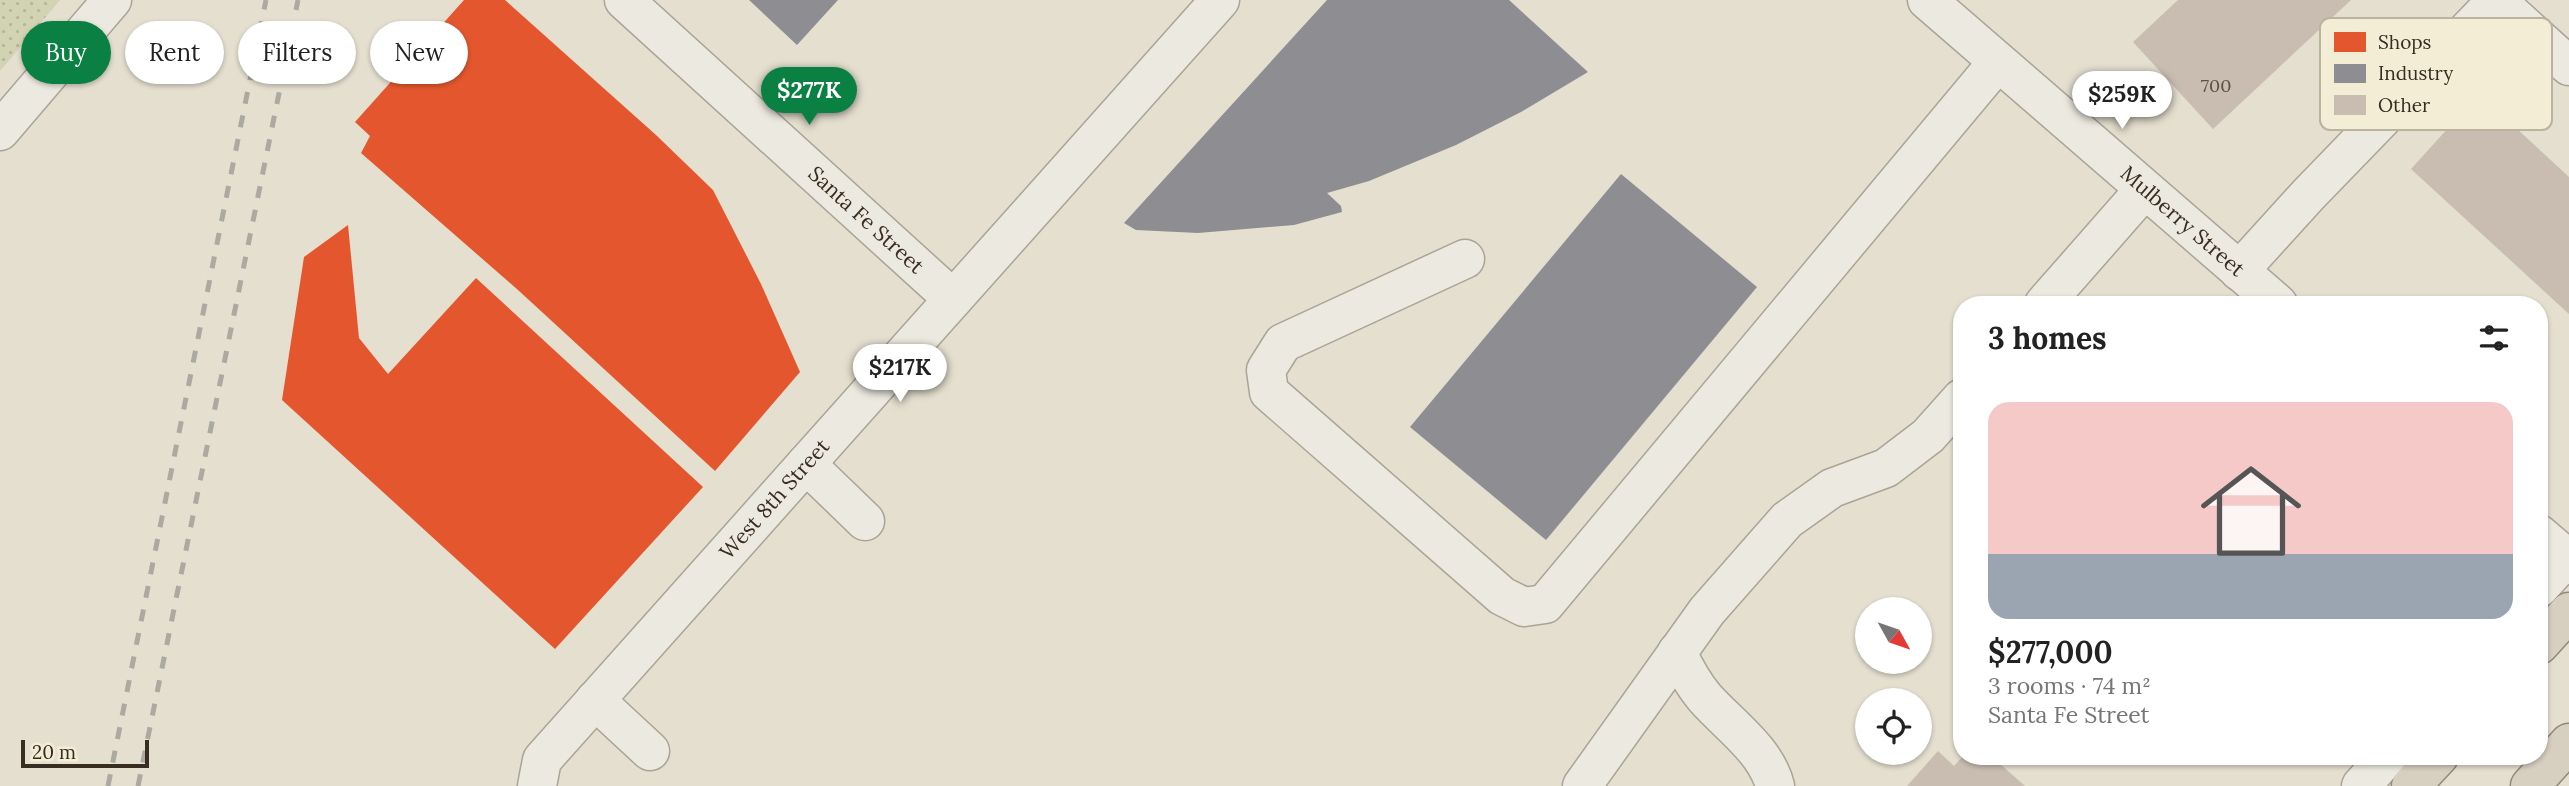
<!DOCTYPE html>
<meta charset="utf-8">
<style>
body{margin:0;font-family:Lora,serif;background:#f2f2f2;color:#222;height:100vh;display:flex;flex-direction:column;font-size:26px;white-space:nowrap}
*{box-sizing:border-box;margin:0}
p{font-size:23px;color:#767676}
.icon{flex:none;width:38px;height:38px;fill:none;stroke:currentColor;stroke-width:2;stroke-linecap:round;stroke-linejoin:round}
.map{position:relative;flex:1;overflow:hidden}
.details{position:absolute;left:1953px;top:296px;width:595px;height:469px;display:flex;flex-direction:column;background:#fff;border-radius:28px;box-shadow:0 2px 5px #0004}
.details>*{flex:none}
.banner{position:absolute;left:21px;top:21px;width:665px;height:63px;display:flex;gap:14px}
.needle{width:46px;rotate:130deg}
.controls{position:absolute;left:1855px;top:597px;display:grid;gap:14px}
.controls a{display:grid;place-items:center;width:77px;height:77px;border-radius:50%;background:#fff;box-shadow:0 2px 5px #0004;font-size:35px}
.scale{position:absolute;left:21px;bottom:18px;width:128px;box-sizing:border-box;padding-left:7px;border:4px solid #382d20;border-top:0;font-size:19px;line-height:24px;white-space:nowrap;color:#382d20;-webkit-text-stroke:5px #f4edd6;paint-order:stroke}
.price{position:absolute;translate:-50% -60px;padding:0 16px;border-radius:24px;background:#fff;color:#222;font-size:23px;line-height:46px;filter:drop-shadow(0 2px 4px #0008)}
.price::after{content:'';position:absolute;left:50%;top:42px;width:21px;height:16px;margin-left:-10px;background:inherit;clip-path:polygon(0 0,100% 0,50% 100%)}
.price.current{background:#0b8043;color:#fff}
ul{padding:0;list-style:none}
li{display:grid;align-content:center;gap:14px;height:371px;padding:0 35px}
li+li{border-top:2px solid #e0e0e0}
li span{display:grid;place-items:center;height:217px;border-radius:21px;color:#555}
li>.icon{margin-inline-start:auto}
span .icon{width:126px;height:126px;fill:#fffc;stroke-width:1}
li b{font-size:30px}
h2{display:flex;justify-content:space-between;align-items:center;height:84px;padding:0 35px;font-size:30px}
.tag{padding:0 24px;border-radius:32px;background:#fff;box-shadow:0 2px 5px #0004;font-size:24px;line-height:63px}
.tag.current{background:#0b8043;color:#fff}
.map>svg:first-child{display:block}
.grass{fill:url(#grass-dots)}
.shops{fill:#e4572e}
.industry{fill:#8d8d92}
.building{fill:#c8bdb0}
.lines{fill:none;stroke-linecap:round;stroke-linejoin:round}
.minor-casing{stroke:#a9a497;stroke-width:41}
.highway-casing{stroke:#8f897e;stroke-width:41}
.minor{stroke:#ece9e0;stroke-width:38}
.highway{stroke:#d7cfc0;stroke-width:38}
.rail{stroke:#aca9a0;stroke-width:5;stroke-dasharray:12 12;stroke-linecap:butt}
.labels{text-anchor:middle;stroke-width:7;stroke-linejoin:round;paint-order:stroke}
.number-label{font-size:18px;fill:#5c5144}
.street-label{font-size:21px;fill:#382d20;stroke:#f4edd6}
.key{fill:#f4edd6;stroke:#bcb39f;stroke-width:2}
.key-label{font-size:19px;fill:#382d20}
</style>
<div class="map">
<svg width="2569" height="786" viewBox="0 0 2569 786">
<defs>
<pattern id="grass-dots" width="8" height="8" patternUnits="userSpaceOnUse" patternTransform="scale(1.75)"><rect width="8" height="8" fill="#d2d3b2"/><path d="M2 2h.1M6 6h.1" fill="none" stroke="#b5b599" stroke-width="1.8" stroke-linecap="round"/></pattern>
</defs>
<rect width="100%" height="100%" fill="#e4dfcf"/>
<path class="grass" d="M0 0H60L0 71Z"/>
<path class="shops" d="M464 0H505L656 135 713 190 761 284 800 372 715 471 518 290 361 153 370 136 355 122Z
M348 225 359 338 388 374 476 278 703 487 555 649 282 400 304 257Z"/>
<path class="industry" d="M749 0H838L797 45Z
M1327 0H1509L1588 72 1521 112 1456 145 1369 181 1327 193 1341 206 1342 212 1294 225 1198 233 1136 230 1124 223Z
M1621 174 1757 287 1546 540 1410 427Z"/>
<path class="building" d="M2178 0H2351L2213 129 2133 42Z
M2479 94 2569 177V314L2411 169Z
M1938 751 1954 766 1963 756H1991L2025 786H1907Z"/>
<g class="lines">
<defs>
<g id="minor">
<path id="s1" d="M624 0 953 299"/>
<path id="s2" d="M1927 0 2278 304"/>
<path d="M2496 0 2569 66"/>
<path d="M0 131 112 0"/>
<path d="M1465 259 1283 343 1266 370 1269 392 1502 596 1524 607 1545 604 1997 63"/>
<path d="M2239 271 2309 194 2496 1"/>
<path d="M2044 304 2144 190"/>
<path d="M806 464 865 521"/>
<path d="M2539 534 2569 560"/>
<path d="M2539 588 2569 555"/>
<path d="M1677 652C1685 669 1693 684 1705 698 1729 725 1766 750 1775 786"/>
<path d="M595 700 650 751"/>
<path id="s3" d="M537 786 542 760 1220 0"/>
<path d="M1582 786 1707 611 1787 520 1832 488 1886 468 1928 436 1962 398"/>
<path d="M2361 786 2388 756"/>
</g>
<path id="highway" d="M2539 645 2569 612
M2411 786 2439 756
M2530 786 2569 743"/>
</defs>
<use href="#minor" class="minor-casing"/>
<use href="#highway" class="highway-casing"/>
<use href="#minor" class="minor"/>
<use href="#highway" class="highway"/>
<path class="rail" d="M108 786 266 0
M138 786 298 0"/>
</g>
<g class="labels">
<g class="number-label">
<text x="2216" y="92">700</text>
</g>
<g class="street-label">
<text dy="7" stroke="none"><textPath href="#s1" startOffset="327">Santa Fe Street</textPath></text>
<text dy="7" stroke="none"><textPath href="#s2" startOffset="338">Mulberry Street</textPath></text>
<text dy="7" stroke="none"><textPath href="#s3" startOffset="376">West 8th Street</textPath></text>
</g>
</g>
<rect x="2320" y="18" width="232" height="112" rx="10" class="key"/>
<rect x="2334" y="32" width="32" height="20" fill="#e4572e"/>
<rect x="2334" y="64" width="32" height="19" fill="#8d8d92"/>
<rect x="2334" y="95" width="32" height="20" fill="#c8bdb0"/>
<g class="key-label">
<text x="2378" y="49">Shops</text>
<text x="2378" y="80">Industry</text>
<text x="2378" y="112">Other</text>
</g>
</svg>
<div class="controls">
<a><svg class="needle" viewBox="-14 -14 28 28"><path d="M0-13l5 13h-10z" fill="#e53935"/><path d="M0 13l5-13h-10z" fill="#767676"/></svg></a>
<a><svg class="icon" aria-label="locate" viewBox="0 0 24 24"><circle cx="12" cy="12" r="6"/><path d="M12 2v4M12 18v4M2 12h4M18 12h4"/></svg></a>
</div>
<div class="scale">20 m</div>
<b class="price current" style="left:809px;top:127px">$277K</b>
<b class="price" style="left:2122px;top:131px">$259K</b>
<b class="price" style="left:900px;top:404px">$217K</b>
<div class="banner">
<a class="tag current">Buy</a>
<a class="tag">Rent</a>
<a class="tag">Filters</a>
<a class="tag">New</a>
</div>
<section class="details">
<h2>3 homes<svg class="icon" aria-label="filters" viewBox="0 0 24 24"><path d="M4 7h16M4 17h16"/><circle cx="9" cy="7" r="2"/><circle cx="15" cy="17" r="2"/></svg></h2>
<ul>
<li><span style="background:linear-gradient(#f6c9c9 70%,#9aa5b1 0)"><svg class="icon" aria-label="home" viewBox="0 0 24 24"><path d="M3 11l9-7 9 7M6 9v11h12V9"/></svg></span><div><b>$277,000</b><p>3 rooms · 74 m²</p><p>Santa Fe Street</p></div></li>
</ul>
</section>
</div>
